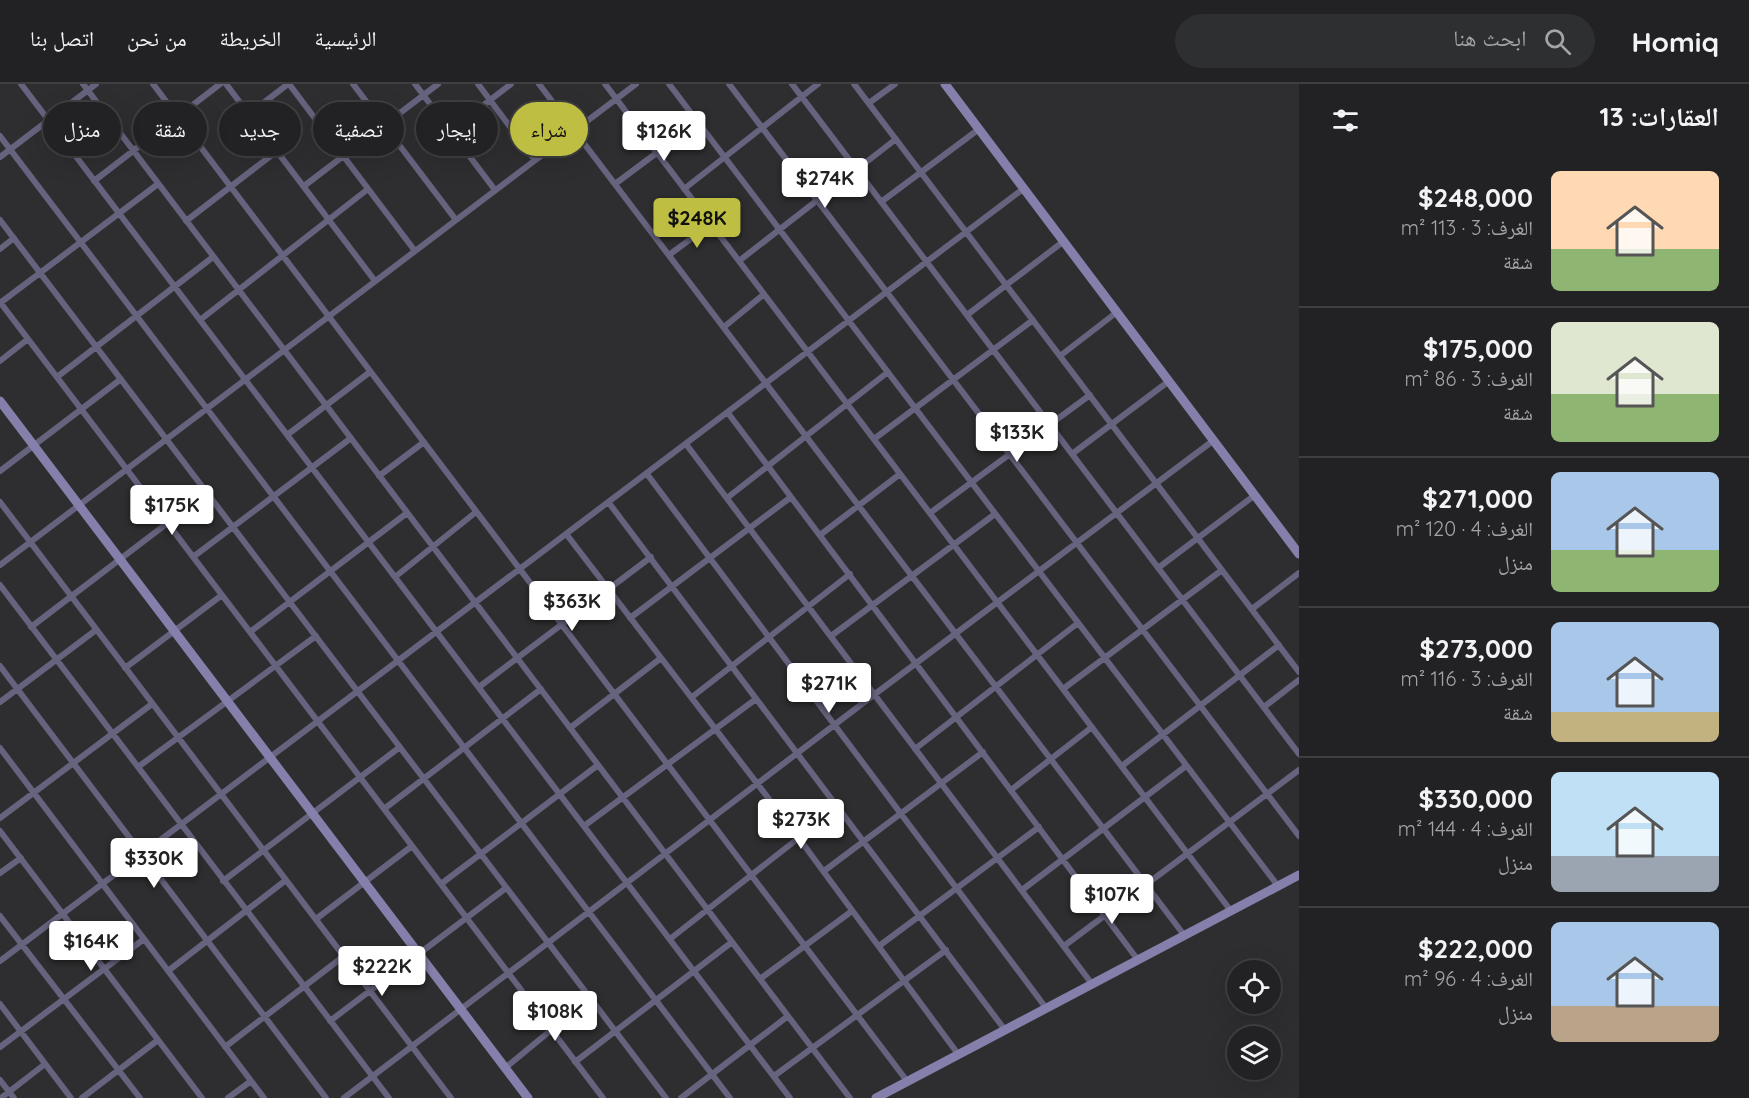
<!DOCTYPE html>
<html lang="ar">
<meta charset="utf-8">
<style>
body{margin:0;font-family:Quicksand,"Noto Naskh Arabic",sans-serif;background:#2e2f31;color:#f1f3f6;direction:rtl;height:100vh;display:flex;flex-direction:column;font-size:22px;white-space:nowrap}
*{box-sizing:border-box;margin:0}
p{font-size:20px;color:#a2a4a6}
.icon{flex:none;width:33px;height:33px;fill:none;stroke:currentColor;stroke-width:2;stroke-linecap:round;stroke-linejoin:round}
.map{position:relative;flex:1;overflow:hidden;direction:ltr}
.side{display:flex;flex-direction:column;background:#222224;width:450px}
.side>*{flex:none}
.guide{position:absolute;left:18px;top:18px;width:570px;height:54px;direction:rtl;display:flex;gap:12px}
.fabs{position:absolute;left:1227px;top:876px;display:grid;gap:12px}
.fabs a{display:grid;place-items:center;width:54px;height:54px;border-radius:50%;background:#222224;box-shadow:0 6px 24px #0002,0 0 0 2px #3f3f41;font-size:30px}
.price{position:absolute;translate:-50% -51px;padding:0 14px;border-radius:6px;background:#fff;color:#222;font-size:20px;line-height:39px;filter:drop-shadow(0 2px 3px #0008)}
.price::after{content:'';position:absolute;left:50%;top:36px;width:18px;height:14px;margin-left:-9px;background:inherit;clip-path:polygon(0 0,100% 0,50% 100%)}
.price.current{background:#bebf42;color:#111}
ul{padding:0;list-style:none}
li{display:flex;align-items:center;gap:18px;height:150px;padding:0 30px}
li+li{border-top:2px solid #3f3f41}
li span{display:grid;place-items:center;flex:none;width:168px;height:120px;border-radius:9px;color:#555}
li>.icon{margin-inline-start:auto}
span .icon{width:72px;height:72px;fill:#fffc;stroke-width:1}
li b{font-size:26px}
h2{display:flex;justify-content:space-between;align-items:center;height:72px;padding:0 30px;font-size:26px}
.chip{padding:0 21px;border-radius:27px;background:#222224;box-shadow:0 6px 24px #0002,0 0 0 2px #3f3f41;font-size:21px;line-height:54px}
.chip.current{background:#bebf42;color:#111}
header{display:flex;align-items:center;gap:36px;box-sizing:border-box;height:84px;padding:0 30px;background:#222224;border-bottom:2px solid #3f3f41}
header strong{font-size:28px}
nav{display:flex;gap:33px;margin-inline-start:auto;font-size:21px}
.search{width:420px;height:54px;background:#2e2f31;display:flex;align-items:center;gap:15px;box-sizing:border-box;padding:0 21px;border-radius:33px;color:#a2a4a6;font-size:22px}
main{display:flex;flex:1;min-height:0}
.map>svg:first-child{display:block}
.lines{fill:none;stroke-linecap:round;stroke-linejoin:round}
.street{stroke:#66637e;stroke-width:6}
.secondary{stroke:#8580ab;stroke-width:9}
</style>
<header>
<strong>Homiq</strong>
<div class="search"><svg class="icon" aria-label="search" viewBox="0 0 24 24"><circle cx="10" cy="10" r="6"/><path d="M15 15l6 6"/></svg>ابحث هنا</div>
<nav><a>الرئيسية</a><a>الخريطة</a><a>من نحن</a><a>اتصل بنا</a></nav>
</header>
<main>
<section class="side">
<h2>العقارات: 13<svg class="icon" aria-label="filters" viewBox="0 0 24 24"><path d="M4 7h16M4 17h16"/><circle cx="9" cy="7" r="2"/><circle cx="15" cy="17" r="2"/></svg></h2>
<ul>
<li><span style="background:linear-gradient(#ffd9b3 65%,#8fb573 0)"><svg class="icon" aria-label="home" viewBox="0 0 24 24"><path d="M3 11l9-7 9 7M6 9v11h12V9"/></svg></span><div><b>$248,000</b><p>الغرف: 3 · 113 m²</p><p>شقة</p></div></li>
<li><span style="background:linear-gradient(#dfe7d0 60%,#8fb573 0)"><svg class="icon" aria-label="home" viewBox="0 0 24 24"><path d="M3 11l9-7 9 7M6 9v11h12V9"/></svg></span><div><b>$175,000</b><p>الغرف: 3 · 86 m²</p><p>شقة</p></div></li>
<li><span style="background:linear-gradient(#a9c7e8 65%,#8fb573 0)"><svg class="icon" aria-label="home" viewBox="0 0 24 24"><path d="M3 11l9-7 9 7M6 9v11h12V9"/></svg></span><div><b>$271,000</b><p>الغرف: 4 · 120 m²</p><p>منزل</p></div></li>
<li><span style="background:linear-gradient(#a9c7e8 75%,#c2b280 0)"><svg class="icon" aria-label="home" viewBox="0 0 24 24"><path d="M3 11l9-7 9 7M6 9v11h12V9"/></svg></span><div><b>$273,000</b><p>الغرف: 3 · 116 m²</p><p>شقة</p></div></li>
<li><span style="background:linear-gradient(#bfe0f5 70%,#9aa5b1 0)"><svg class="icon" aria-label="home" viewBox="0 0 24 24"><path d="M3 11l9-7 9 7M6 9v11h12V9"/></svg></span><div><b>$330,000</b><p>الغرف: 4 · 144 m²</p><p>منزل</p></div></li>
<li><span style="background:linear-gradient(#a9c7e8 70%,#b9a48a 0)"><svg class="icon" aria-label="home" viewBox="0 0 24 24"><path d="M3 11l9-7 9 7M6 9v11h12V9"/></svg></span><div><b>$222,000</b><p>الغرف: 4 · 96 m²</p><p>منزل</p></div></li>
</ul>
</section>
<div class="map">
<svg width="1299" height="1014" viewBox="0 0 1299 1014">
<rect width="100%" height="100%" fill="#2e2e30"/>
<g class="lines">
<path class="street" d="M21 0 790 1014
M83 0 850 1014
M153 0 907 997
M226 0 375 197
M289 0 415 167
M353 0 456 136
M415 0 495 106
M478 0 535 76
M539 0 1184 851
M605 0 1231 827
M669 0 1278 802
M729 0 1299 752
M792 0 1299 670
M854 0 1299 588
M869 19 895 0
M249 30 288 0
M450 47 511 0
M0 52 730 1014
M0 73 96 0
M94 97 220 0
M615 100 698 38
M304 102 438 0
M684 105 818 0
M881 118 979 45
M0 136 666 1014
M186 137 277 67
M0 165 14 154
M669 171 711 140
M739 177 896 55
M0 218 603 1014
M0 219 158 100
M967 231 1064 157
M200 236 368 105
M724 243 764 210
M1060 272 1117 228
M0 277 28 255
M57 293 213 173
M728 329 1138 876
M287 351 370 288
M874 355 1033 236
M686 360 1092 900
M1072 370 1169 297
M0 387 121 295
M647 390 1046 924
M379 392 424 358
M727 414 888 288
M0 418 451 1014
M609 419 1005 946
M930 429 1090 311
M567 451 798 753 958 970
M820 451 900 390
M193 473 351 354
M0 481 636 0
M1158 484 1255 411
M395 493 476 428
M0 501 389 1014
M1252 525 1299 489
M630 534 791 413
M31 543 207 409
M250 548 407 429
M831 552 995 430
M0 582 326 1014
M125 584 222 511
M479 603 651 473
M1063 605 1222 486
M692 613 850 490
M0 618 96 546
M1264 623 1299 596
M570 644 661 574
M0 664 264 1014
M915 665 1078 539
M1122 682 1279 561
M138 683 316 552
M1011 706 1092 643
M384 725 541 605
M0 734 152 620
M584 742 756 615
M0 747 202 1014
M824 787 983 668
M0 789 21 774
M223 797 400 663
M441 800 598 681
M1022 806 1186 682
M0 832 140 1014
M316 835 412 762
M670 855 838 723
M879 862 1039 743
M1064 862 1299 686
M0 877 1023 105
M168 887 286 796
M760 895 852 827
M0 920 71 1014
M330 937 506 804
M0 963 144 855
M225 963 344 872
M575 978 732 858
M505 984 590 914
M774 992 946 866
M0 996 14 1014
M1 1014 45 980
M82 1014 158 956
M228 1014 251 997
M344 1014 875 610 1214 356
M681 1014 788 932"/>
<path class="secondary" d="M945 0 1299 470
M0 317 528 1014
M876 1014 1299 791"/>
</g>
</svg>
<div class="fabs">
<a><svg class="icon" aria-label="locate" viewBox="0 0 24 24"><circle cx="12" cy="12" r="6"/><path d="M12 2v4M12 18v4M2 12h4M18 12h4"/></svg></a>
<a><svg class="icon" aria-label="layers" viewBox="0 0 24 24"><path d="M12 4l9 5-9 5-9-5zM3 14l9 5 9-5"/></svg></a>
</div>
<b class="price" style="left:664px;top:78px">$126K</b>
<b class="price" style="left:825px;top:125px">$274K</b>
<b class="price current" style="left:697px;top:165px">$248K</b>
<b class="price" style="left:1017px;top:379px">$133K</b>
<b class="price" style="left:172px;top:452px">$175K</b>
<b class="price" style="left:572px;top:548px">$363K</b>
<b class="price" style="left:829px;top:630px">$271K</b>
<b class="price" style="left:801px;top:766px">$273K</b>
<b class="price" style="left:154px;top:805px">$330K</b>
<b class="price" style="left:1112px;top:841px">$107K</b>
<b class="price" style="left:91px;top:888px">$164K</b>
<b class="price" style="left:382px;top:913px">$222K</b>
<b class="price" style="left:555px;top:958px">$108K</b>
<div class="guide">
<a class="chip current">شراء</a>
<a class="chip">إيجار</a>
<a class="chip">تصفية</a>
<a class="chip">جديد</a>
<a class="chip">شقة</a>
<a class="chip">منزل</a>
</div>
</div>
</main>
